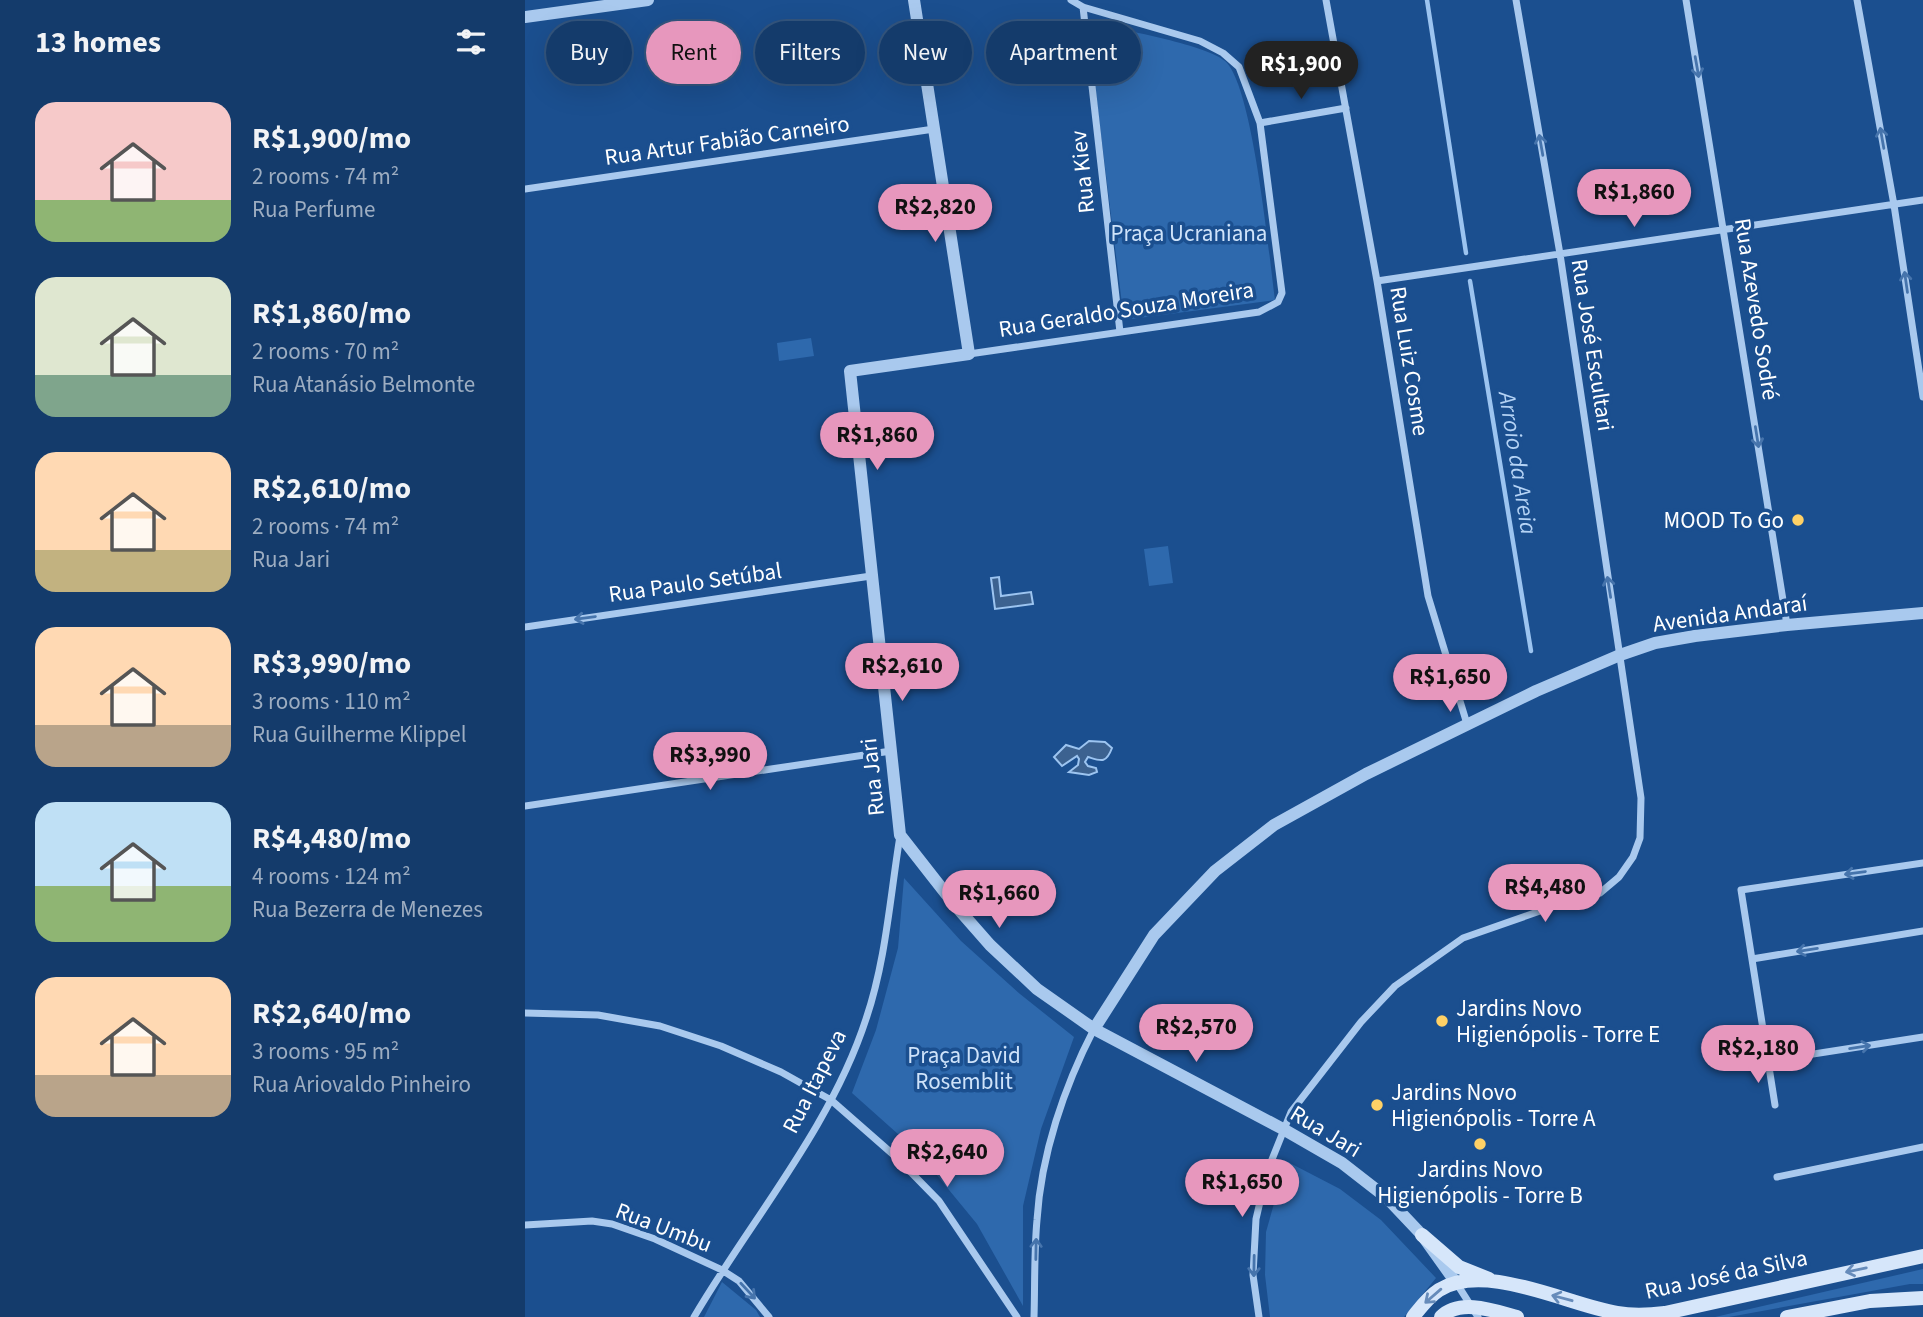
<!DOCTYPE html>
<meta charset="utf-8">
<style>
body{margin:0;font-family:"Source Sans 3",sans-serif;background:#1d4271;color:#f1f3f6;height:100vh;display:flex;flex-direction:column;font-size:26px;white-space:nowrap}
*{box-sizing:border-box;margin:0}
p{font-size:23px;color:#9dadc1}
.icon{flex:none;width:38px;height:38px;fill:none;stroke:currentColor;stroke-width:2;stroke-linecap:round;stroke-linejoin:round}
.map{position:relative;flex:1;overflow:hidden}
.side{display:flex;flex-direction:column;background:#143b6b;width:525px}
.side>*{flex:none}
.top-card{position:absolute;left:21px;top:21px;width:665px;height:63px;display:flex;gap:14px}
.price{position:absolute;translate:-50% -60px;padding:0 16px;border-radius:24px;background:#e797bd;color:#111;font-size:23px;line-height:46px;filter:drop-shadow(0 2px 4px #0008)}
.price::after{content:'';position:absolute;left:50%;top:42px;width:21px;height:16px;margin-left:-10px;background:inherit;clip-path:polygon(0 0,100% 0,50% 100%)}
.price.current{background:#222;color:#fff}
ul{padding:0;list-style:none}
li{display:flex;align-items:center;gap:21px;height:175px;padding:0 35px}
li span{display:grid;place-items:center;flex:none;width:196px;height:140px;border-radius:21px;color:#555}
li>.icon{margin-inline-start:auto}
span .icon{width:84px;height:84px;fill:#fffc;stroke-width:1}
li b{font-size:30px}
h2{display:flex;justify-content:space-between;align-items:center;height:84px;padding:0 35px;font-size:30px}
.tag{padding:0 24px;border-radius:32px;background:#143b6b;box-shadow:0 7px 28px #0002,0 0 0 2px #33557e;font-size:24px;line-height:63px}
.tag.current{background:#e797bd;color:#111}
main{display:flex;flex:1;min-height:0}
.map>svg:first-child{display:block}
.green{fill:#2e69ad}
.water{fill:#3c6290;stroke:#9cc4f0;stroke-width:2}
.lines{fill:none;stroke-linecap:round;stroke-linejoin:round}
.stream{stroke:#9cc4f0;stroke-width:4.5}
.minor{stroke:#a9c9ee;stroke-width:7}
.tertiary{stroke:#a9c9ee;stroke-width:12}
.secondary{stroke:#d6e6fa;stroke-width:14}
.oneway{stroke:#4674ac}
.oneway2{stroke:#668bba}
.poi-dot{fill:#ffd166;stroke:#1b4f8f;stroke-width:2.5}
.labels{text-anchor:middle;stroke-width:7;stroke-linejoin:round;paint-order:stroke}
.street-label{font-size:23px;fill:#fff;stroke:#1b4f8f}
.park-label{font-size:23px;fill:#cfe3fa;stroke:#1b4f8f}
.poi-label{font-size:23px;fill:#fff;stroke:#1b4f8f;text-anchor:start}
.water-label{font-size:24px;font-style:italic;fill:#b5d3f5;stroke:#1b4f8f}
</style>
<main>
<section class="side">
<h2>13 homes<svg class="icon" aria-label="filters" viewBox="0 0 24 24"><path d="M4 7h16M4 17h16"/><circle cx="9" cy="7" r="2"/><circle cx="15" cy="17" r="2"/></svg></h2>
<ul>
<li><span style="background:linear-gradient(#f6c9c9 70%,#8fb573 0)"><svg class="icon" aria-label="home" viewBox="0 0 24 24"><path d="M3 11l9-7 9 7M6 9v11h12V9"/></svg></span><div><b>R$1,900/mo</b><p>2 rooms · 74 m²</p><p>Rua Perfume</p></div></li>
<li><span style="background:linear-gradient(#dfe7d0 70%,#7fa58c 0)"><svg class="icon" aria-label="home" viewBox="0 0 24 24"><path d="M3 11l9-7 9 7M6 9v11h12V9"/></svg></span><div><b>R$1,860/mo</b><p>2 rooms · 70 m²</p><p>Rua Atanásio Belmonte</p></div></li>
<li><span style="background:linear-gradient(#ffd9b3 70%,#c2b280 0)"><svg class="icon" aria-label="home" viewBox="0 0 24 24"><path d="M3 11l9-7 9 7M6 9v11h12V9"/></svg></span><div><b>R$2,610/mo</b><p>2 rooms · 74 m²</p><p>Rua Jari</p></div></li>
<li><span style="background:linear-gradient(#ffd9b3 70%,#b9a48a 0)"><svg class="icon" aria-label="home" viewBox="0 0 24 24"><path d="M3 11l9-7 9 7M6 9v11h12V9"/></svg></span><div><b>R$3,990/mo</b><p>3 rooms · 110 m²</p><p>Rua Guilherme Klippel</p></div></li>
<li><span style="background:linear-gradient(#bfe0f5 60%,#8fb573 0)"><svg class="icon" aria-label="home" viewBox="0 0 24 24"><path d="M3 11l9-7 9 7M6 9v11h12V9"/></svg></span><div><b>R$4,480/mo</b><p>4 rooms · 124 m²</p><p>Rua Bezerra de Menezes</p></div></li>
<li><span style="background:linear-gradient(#ffd9b3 70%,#b9a48a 0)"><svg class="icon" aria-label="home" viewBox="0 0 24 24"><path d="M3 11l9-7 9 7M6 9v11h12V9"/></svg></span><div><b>R$2,640/mo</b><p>3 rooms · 95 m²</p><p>Rua Ariovaldo Pinheiro</p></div></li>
</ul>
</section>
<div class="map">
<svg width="1398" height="1317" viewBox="0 0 1398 1317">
<rect width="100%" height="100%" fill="#1b4f8f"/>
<path class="green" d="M562 22C592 29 680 44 700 61 728 85 744 256 750 300L599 320Z
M286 338 289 356 254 361 252 343Z
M643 546 648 583 624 586 619 549Z
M379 878 436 941 495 994 549 1037 516 1129 498 1206V1306L452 1224 392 1151 327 1093 351 1030 373 948Z
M761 1161 815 1189 856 1220 911 1278 879 1317H745L740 1275 741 1232Z
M1398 1269V1284H1385L1204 1317H1190Z
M197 1282 231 1310 235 1317H179Z"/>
<path class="water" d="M474 577 476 596 506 592 508 604 470 609 466 578Z
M564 741 580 742 587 748C581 764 576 761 563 757L560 762 563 766 571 768 572 772 564 775 544 772 553 765 554 759 552 756 537 766 529 757 541 745 554 749Z"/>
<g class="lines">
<path class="stream" d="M902 0 941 253
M945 281 1006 651"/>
<path class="minor" d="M801 0 852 281 903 596 942 724
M1161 0 1262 625
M1332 0 1369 205 1398 397
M558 7 595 332
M735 123 821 108
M0 189 409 129
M852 281 1398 200
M444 354 734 312 753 302 757 293 735 123 714 67 698 53 675 41 558 7 546 0
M0 627 346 576
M0 806 366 751
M1227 959 1398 931
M0 1013 73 1015 135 1026 196 1046 256 1072 306 1100 371 1157 414 1201 492 1317
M1243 1061 1398 1037
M1250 1105 1216 890 1398 863
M1252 1177 1398 1147
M0 1225 67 1221 87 1224 130 1239 197 1270 214 1281 244 1317
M932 1284 953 1317
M169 1317C226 1220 306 1127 341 1019 361 960 365 897 375 836
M509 1317C510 1285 509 1252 512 1220 516 1155 539 1087 569 1029
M734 1317 728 1275 731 1219 742 1172 766 1112 836 1022 870 986 938 938 1038 903 1075 893 1094 877 1108 857 1115 838 1116 798 1035 254 991 0"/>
<path class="tertiary" d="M389 0 444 354 325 371 375 835 429 904 465 945 512 989 569 1029 758 1129 817 1163 862 1198 897 1235 932 1284
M0 17 123 0
M569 1029 629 935 690 871 749 825 841 774 1011 691 1095 655 1130 643 1170 636 1262 625 1398 613"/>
<path class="secondary" d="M897 1235 934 1267 964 1279
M888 1317C896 1307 903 1297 914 1290 960 1261 1043 1305 1092 1313 1109 1316 1124 1315 1140 1313L1398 1256
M916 1317C935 1298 970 1311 992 1317
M1262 1317 1345 1301 1398 1298"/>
</g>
<defs><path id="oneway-shaft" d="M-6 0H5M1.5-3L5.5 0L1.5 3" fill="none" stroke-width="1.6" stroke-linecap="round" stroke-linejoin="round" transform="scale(1.75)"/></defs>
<g class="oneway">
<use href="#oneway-shaft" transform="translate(1172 67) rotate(80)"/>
<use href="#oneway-shaft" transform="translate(1357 138) rotate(-100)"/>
<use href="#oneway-shaft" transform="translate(1016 145) rotate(-100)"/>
<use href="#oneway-shaft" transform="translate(1381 282) rotate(-98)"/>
<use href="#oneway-shaft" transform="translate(1232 437) rotate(81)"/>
<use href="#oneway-shaft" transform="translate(1084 587) rotate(-99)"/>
<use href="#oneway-shaft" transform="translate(60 618) rotate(172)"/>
<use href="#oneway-shaft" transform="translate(1330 873) rotate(172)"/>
<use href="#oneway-shaft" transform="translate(1282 950) rotate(171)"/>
<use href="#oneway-shaft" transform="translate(1335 1047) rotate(-9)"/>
<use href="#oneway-shaft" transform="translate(511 1249) rotate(-89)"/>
<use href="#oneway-shaft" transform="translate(729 1266) rotate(91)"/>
<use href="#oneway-shaft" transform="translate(223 1291) rotate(47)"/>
</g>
<g class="oneway2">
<use href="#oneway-shaft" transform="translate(1331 1270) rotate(168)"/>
<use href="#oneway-shaft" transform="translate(908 1296) rotate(139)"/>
<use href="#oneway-shaft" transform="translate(1037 1298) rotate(-165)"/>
</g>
<g class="poi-dot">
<circle cx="1273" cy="520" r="7"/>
<circle cx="917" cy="1021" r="7"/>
<circle cx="852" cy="1105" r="7"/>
<circle cx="955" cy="1144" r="7"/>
</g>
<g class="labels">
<g class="street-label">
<text transform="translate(202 140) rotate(-8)" y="8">Rua Artur Fabião Carneiro</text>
<text transform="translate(557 172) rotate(-96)" y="8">Rua Kiev</text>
<text transform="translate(601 309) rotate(-9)" y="8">Rua Geraldo Souza Moreira</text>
<text transform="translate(1232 309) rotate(81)" y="8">Rua Azevedo Sodré</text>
<text transform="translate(1068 345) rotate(81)" y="8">Rua José Escultari</text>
<text transform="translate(885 361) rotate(81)" y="8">Rua Luiz Cosme</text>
<text transform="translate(170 582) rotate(-8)" y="8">Rua Paulo Setúbal</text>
<text transform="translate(1205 613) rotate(-8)" y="8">Avenida Andaraí</text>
<text transform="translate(347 777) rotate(-96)" y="8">Rua Jari</text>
<text transform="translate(289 1081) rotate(-63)" y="8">Rua Itapeva</text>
<text transform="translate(801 1131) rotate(31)" y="8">Rua Jari</text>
<text transform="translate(139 1227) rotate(21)" y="8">Rua Umbu</text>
<text transform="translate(1201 1274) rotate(-12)" y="8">Rua José da Silva</text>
</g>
<g class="park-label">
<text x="664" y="241">Praça Ucraniana</text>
<text x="439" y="1063">Praça David<tspan x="439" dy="26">Rosemblit</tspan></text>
</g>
<g class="poi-label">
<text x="1259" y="528" text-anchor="end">MOOD To Go</text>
<text x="931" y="1016">Jardins Novo<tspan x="931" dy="26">Higienópolis - Torre E</tspan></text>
<text x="866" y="1100">Jardins Novo<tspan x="866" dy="26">Higienópolis - Torre A</tspan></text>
<text x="955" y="1177" text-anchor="middle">Jardins Novo<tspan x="955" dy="26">Higienópolis - Torre B</tspan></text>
</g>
<g class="water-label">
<text transform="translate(993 463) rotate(81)" y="8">Arroio da Areia</text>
</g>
</g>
</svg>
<b class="price current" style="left:776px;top:101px">R$1,900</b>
<b class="price" style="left:1109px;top:229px">R$1,860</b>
<b class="price" style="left:410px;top:244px">R$2,820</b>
<b class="price" style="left:352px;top:472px">R$1,860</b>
<b class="price" style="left:377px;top:703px">R$2,610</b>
<b class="price" style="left:925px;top:714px">R$1,650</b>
<b class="price" style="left:185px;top:792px">R$3,990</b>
<b class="price" style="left:1020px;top:924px">R$4,480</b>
<b class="price" style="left:474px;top:930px">R$1,660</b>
<b class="price" style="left:671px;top:1064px">R$2,570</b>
<b class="price" style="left:1233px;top:1085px">R$2,180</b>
<b class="price" style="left:422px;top:1189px">R$2,640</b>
<b class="price" style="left:717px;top:1219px">R$1,650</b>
<div class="top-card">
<a class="tag">Buy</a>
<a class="tag current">Rent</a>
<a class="tag">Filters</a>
<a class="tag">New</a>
<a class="tag">Apartment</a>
</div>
</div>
</main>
